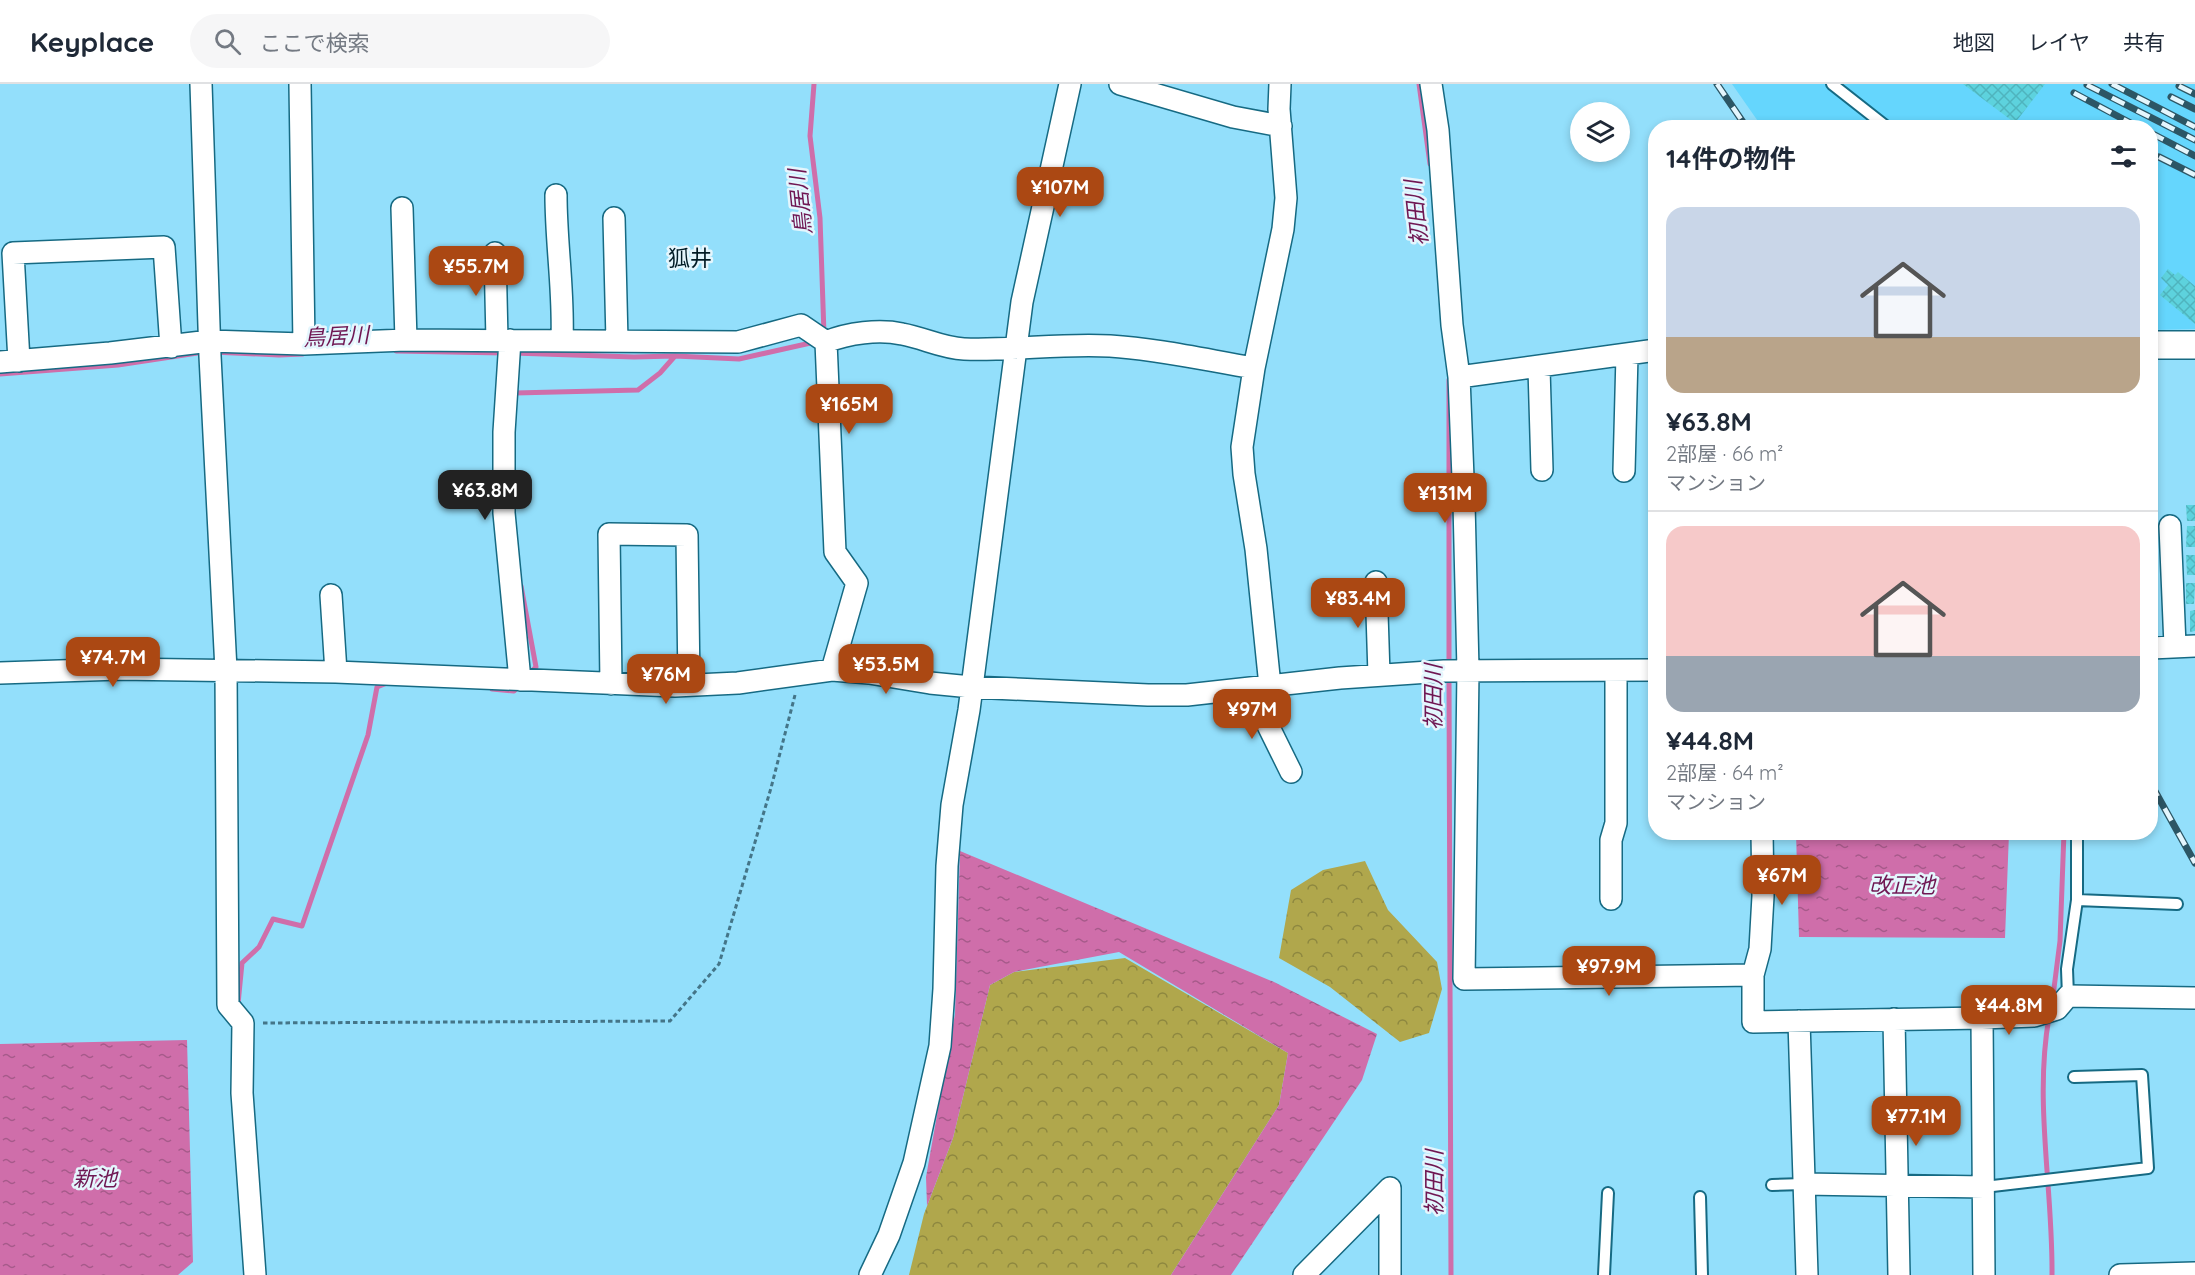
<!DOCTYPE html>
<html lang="ja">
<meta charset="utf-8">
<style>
body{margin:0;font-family:Quicksand,"Noto Sans JP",sans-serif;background:#f6f6f7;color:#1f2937;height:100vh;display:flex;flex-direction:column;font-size:22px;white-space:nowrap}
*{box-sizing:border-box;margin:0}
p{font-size:20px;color:#747a83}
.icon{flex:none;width:33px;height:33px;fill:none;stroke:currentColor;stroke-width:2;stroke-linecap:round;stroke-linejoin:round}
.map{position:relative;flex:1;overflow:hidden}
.sheet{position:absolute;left:1648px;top:36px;width:510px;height:720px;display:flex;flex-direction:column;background:#fff;border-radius:24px;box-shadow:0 3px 9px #0003}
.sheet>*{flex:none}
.controls{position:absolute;left:1570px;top:18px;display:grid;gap:12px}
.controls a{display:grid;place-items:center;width:60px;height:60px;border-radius:50%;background:#fff;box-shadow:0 3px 9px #0003;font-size:30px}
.price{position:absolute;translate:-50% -51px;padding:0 14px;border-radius:12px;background:#ab4813;color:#fff;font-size:20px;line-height:39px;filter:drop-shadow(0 2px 3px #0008)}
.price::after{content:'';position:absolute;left:50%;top:36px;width:18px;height:14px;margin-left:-9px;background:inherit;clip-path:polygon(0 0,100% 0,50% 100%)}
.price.active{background:#222;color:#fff}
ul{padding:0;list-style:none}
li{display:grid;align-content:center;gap:12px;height:318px;padding:0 18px}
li+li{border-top:2px solid #e0e1e3}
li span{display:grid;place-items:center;height:186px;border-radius:18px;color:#555}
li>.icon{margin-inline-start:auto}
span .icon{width:108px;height:108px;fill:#fffc;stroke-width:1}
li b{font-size:26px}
h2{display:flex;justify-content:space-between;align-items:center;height:72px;padding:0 18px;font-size:26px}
header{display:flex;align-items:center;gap:36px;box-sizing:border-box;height:84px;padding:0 30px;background:#fff;border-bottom:2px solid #e0e1e3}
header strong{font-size:28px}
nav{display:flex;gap:33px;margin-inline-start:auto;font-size:21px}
.search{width:420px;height:54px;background:#f6f6f7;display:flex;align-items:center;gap:15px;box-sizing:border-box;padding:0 21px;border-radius:33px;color:#747a83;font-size:22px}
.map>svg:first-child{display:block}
.built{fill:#65d6fd}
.forest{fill:url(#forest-crowns)}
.water{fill:url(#water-ripples)}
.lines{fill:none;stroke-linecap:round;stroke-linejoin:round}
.stream{stroke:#cf6eaa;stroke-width:5}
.building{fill:url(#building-cross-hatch)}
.service-casing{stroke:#166a83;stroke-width:14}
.minor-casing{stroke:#166a83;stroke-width:24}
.tertiary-casing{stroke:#166a83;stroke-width:30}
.path{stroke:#447588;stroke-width:3;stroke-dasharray:4.5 3;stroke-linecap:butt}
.service{stroke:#fff;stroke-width:10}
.minor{stroke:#fff;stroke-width:21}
.tertiary{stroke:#fff;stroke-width:27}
.rail-casing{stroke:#2c5665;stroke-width:7}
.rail{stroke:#e4f6fd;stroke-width:4.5;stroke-dasharray:14;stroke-linecap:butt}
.labels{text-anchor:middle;stroke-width:5;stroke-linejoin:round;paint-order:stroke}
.water-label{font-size:22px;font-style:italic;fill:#6f1753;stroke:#e4f6fd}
.neighbourhood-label{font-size:22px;fill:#001b25;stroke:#e4f6fd}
</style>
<header>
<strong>Keyplace</strong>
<div class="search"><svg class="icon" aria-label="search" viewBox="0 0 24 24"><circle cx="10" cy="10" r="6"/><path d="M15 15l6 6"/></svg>ここで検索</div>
<nav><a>地図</a><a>レイヤ</a><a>共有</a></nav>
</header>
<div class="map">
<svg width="2195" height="1191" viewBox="0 0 2195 1191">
<defs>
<pattern id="forest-crowns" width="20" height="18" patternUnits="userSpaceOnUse" patternTransform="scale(1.5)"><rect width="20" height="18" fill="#b0a74c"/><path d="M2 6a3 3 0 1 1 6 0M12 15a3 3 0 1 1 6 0" fill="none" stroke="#8d873f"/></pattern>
<pattern id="water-ripples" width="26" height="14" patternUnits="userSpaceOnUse" patternTransform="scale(1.5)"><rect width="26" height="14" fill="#cf6eaa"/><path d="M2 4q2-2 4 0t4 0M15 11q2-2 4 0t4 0" fill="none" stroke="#a65a8a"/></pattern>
<pattern id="building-cross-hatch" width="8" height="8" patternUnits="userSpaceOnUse" patternTransform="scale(1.5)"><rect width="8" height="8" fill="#5dd2dd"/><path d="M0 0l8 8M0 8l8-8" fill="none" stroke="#4fb4be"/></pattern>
</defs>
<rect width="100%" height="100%" fill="#93dffb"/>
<path class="built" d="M1732 0H2195V245L2151 246V44L1762 43Z"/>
<path class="forest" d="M1365 777 1388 826 1437 878 1442 905 1429 949 1400 958 1330 903 1279 874 1291 806 1323 786Z
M1125 874 1288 969 1279 1021 1171 1191H909L924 1130 953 1054 990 901 1014 888Z"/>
<path class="water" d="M1796 749H2009L2005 854 1799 853Z
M960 767 1274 898 1377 950 1362 996 1231 1191H1171L1279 1021 1288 969 1119 868 1014 888 990 901 953 1054 927 1122 926 1093 955 930Z
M187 956 193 1178 178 1191H0V960Z"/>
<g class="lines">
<path class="stream" d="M814 0 810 52 820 134 824 250
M1419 0 1430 80
M396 267 504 269
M213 268 279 271 303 270
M513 269 634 273 675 272
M0 290 118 281 204 268
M1449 296V583
M514 314 515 309 638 306 660 289 675 272 739 275 815 258
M521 502 536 583 529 590
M1449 593 1451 1191
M492 605 514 607 519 602
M238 920 242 879 259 863 273 835 302 842 368 651 377 603 387 599
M2052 920 2060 857 2064 748
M2049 933C2034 1018 2053 1105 2052 1191"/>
</g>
<path class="building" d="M1963 0H2045L2015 39Z
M2168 185 2175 191 2178 188 2195 202V240L2160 211 2168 201 2161 194Z
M2186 421H2195V437H2187Z
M2151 422H2156L2157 434H2154V438H2151Z
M2187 442H2195V463H2186Z
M2151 444H2154V468H2151Z
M2186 471H2195V491H2187Z
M2151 473H2158V482H2155V491H2151Z
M2186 499H2195L2194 520H2186Z
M2195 526V547L2190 548V527Z"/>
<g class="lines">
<defs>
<path id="service" d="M1832 0 1888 44
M2077 816 2177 820
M2068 912 2067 885 2077 816V748
M1772 1101 1804 1100
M1984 1103 2148 1084 2142 991 2074 993
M1700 1113 1702 1191
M1604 1191 1608 1109"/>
<path id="minor" d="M201 0 210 272 226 586 228 921 243 939 242 1009 255 1191
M300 0 304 260
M1120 0 1233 33 1281 42
M1431 0 1438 46 1452 241 1459 293 1464 419 1468 586 1464 895 1753 891
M556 111C556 160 564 207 562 256
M402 124 406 256
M614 134 617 257
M495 169 497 256
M510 256 504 348V429L520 596
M19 277 13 169 164 163 171 263
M0 278 110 269 210 257 304 260 406 256 738 258 801 241 826 258
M1539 284 1542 386
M1459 293 1656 266
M1624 387 1627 271
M2170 442 2175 562
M1376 498 1379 591
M331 511 336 588
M2151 564 2195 562
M832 586 857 499 835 468 826 258C848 249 879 245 902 250 924 254 942 264 964 265 1013 267 1061 259 1110 262 1158 265 1206 276 1254 284
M0 589 119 585 336 588 675 602 738 599 832 586 869 589 930 599 971 603 1148 611H1187L1340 594 1444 587 1656 586
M611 600 609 450 687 451 689 601
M1270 602 1256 465 1244 390 1242 363 1254 284 1283 145 1286 114 1279 25 1280 0
M1250 605 1291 688
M1762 748 1763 812 1760 865 1753 891V938L1982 934 1984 1191
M1611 815V756L1616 739V587
M1982 934 2034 932 2057 925 2068 912 2195 914
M1894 935 1899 1191
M1799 937 1807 1191
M1804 1100 1984 1103
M870 1191 889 1151 914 1079 940 962 944 905 947 782 952 721 969 626 1022 218 1070 0
M1304 1191 1390 1104
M1390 1191V1104
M2120 1191 2195 1189"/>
<path id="tertiary" d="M2151 261H2195"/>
</defs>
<use href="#service" class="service-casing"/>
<use href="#minor" class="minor-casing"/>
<use href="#tertiary" class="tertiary-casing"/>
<path class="path" d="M263 939 670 937 719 880 771 704 795 611"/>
<use href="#service" class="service"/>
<use href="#minor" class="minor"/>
<use href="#tertiary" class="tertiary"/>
<defs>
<path id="rail" d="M1717 0 1747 44
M2112 0 2195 43
M2087 1 2195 56
M2179 2 2195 10
M2074 9 2140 44
M2171 13 2195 25
M2151 49 2195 72
M2159 73 2195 91
M2151 700 2195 779"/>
</defs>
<use href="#rail" class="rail-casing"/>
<use href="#rail" class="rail"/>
</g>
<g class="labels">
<g class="water-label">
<text transform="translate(800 118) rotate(-96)" y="8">鳥居川</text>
<text transform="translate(1416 129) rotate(-96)" y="8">初田川</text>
<text transform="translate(336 252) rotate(-3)" y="8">鳥居川</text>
<text transform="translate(1433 613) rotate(-90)" y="8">初田川</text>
<text x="1902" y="809">改正池</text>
<text x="95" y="1102">新池</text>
<text transform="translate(1434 1099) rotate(-90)" y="8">初田川</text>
</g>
<g class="neighbourhood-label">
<text x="690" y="182">狐井</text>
</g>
</g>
</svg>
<div class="controls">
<a><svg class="icon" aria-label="layers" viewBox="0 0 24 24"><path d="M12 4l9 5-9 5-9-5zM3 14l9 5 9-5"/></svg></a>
</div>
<b class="price" style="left:1060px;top:134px">¥107M</b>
<b class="price" style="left:476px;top:213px">¥55.7M</b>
<b class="price" style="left:849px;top:351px">¥165M</b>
<b class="price active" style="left:485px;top:437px">¥63.8M</b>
<b class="price" style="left:1445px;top:440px">¥131M</b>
<b class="price" style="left:1358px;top:545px">¥83.4M</b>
<b class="price" style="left:113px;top:604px">¥74.7M</b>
<b class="price" style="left:886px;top:611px">¥53.5M</b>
<b class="price" style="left:666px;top:621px">¥76M</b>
<b class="price" style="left:1252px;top:656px">¥97M</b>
<b class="price" style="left:1782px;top:822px">¥67M</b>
<b class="price" style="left:1609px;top:913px">¥97.9M</b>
<b class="price" style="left:2009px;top:952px">¥44.8M</b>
<b class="price" style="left:1916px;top:1063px">¥77.1M</b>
<section class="sheet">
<h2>14件の物件<svg class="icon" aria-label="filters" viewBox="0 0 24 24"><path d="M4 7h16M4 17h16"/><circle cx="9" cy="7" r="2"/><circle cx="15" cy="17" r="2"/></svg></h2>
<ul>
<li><span style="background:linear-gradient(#c9d6e8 70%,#b9a48a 0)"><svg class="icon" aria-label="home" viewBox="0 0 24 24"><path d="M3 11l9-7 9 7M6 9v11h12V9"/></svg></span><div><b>¥63.8M</b><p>2部屋 · 66 m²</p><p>マンション</p></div></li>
<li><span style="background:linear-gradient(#f6c9c9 70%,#9aa5b1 0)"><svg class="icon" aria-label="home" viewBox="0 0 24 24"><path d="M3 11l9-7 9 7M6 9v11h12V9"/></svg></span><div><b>¥44.8M</b><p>2部屋 · 64 m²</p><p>マンション</p></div></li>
</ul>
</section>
</div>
